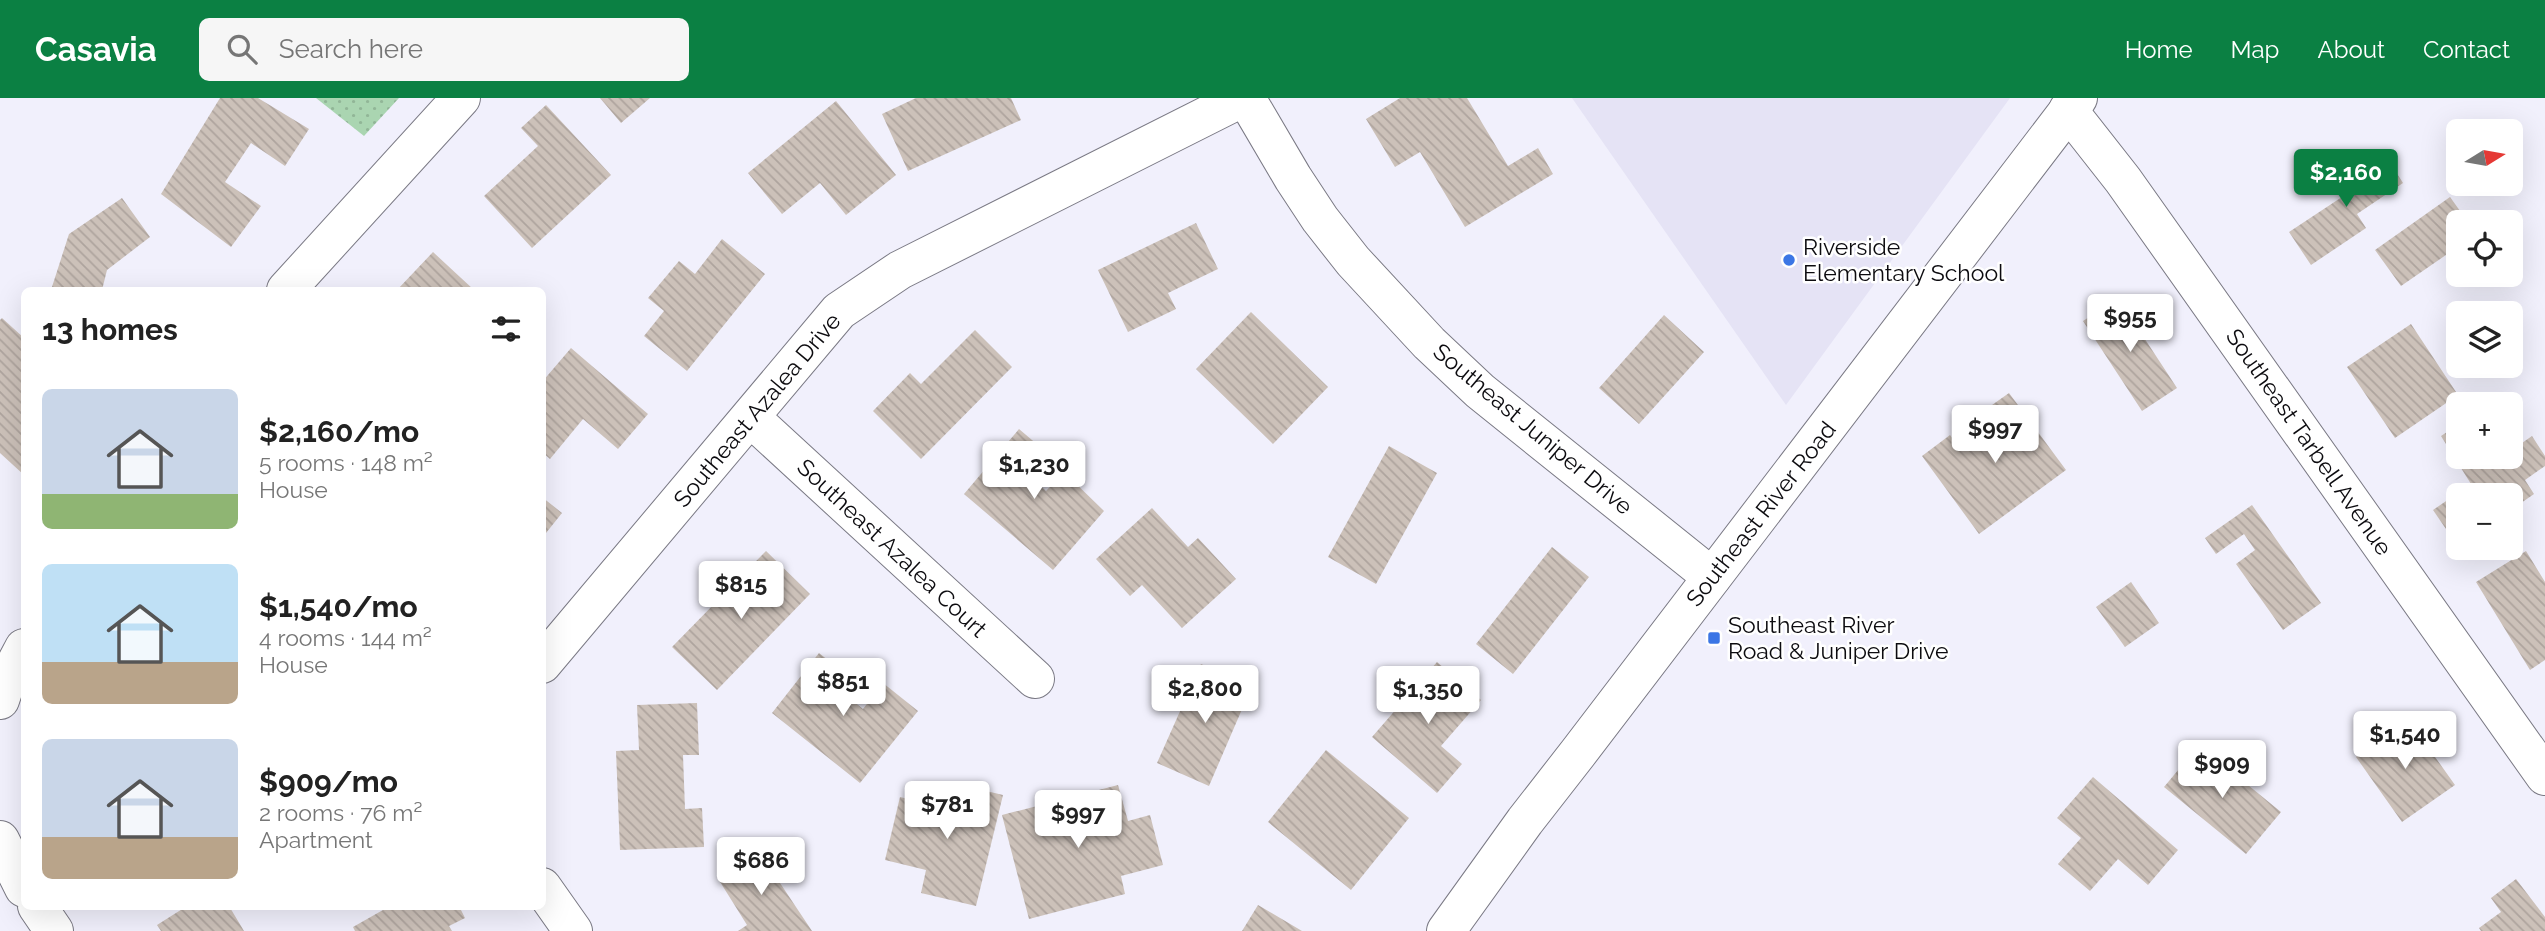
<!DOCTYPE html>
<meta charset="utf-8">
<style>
body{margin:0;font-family:Raleway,sans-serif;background:#f6f6f6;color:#222;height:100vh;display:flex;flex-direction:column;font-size:26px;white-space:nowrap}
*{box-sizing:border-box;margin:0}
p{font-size:23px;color:#767676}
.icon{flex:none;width:38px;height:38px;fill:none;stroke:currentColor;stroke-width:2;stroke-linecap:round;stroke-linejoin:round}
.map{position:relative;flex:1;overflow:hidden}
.side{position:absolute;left:21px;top:189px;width:525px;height:623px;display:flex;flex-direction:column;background:#fff;border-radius:10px;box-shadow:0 7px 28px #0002}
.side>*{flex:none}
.needle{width:46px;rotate:79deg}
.tools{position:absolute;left:2446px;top:21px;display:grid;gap:14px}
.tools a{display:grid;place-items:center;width:77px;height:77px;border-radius:10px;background:#fff;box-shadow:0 7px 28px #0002;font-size:35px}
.price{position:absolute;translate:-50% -60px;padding:0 16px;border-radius:7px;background:#fff;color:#222;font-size:23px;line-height:46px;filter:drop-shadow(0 2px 4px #0008)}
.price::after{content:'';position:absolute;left:50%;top:42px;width:21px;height:16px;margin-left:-10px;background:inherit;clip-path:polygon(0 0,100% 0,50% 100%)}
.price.active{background:#0b8043;color:#fff}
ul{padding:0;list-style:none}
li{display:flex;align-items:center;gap:21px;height:175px;padding:0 21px}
li span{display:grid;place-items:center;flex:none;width:196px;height:140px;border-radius:10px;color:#555}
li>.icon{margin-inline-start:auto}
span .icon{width:84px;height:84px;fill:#fffc;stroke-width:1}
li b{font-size:30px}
h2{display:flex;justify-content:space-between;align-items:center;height:84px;padding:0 21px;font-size:30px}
header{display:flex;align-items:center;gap:42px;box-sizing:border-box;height:98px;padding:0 35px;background:#0b8043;color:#fff}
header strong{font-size:33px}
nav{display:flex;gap:38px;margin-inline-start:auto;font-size:24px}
.search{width:490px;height:63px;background:#f6f6f6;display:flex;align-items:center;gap:18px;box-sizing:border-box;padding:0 24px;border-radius:10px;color:#767676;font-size:26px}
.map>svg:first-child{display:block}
.built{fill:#e5e3f5}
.grass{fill:url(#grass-dots)}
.building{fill:url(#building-back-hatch)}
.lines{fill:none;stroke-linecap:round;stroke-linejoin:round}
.minor-casing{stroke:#7a7984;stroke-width:40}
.tertiary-casing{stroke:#7a7984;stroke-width:40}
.minor{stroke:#fff;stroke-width:38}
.tertiary{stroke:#fff;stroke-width:38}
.poi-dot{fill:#3b76e5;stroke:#fff;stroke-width:2.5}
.labels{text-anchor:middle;stroke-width:5;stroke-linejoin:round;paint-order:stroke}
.poi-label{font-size:23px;fill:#0c0b0f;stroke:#fff;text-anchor:start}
.street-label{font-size:23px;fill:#0c0b0f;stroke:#fff}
</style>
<header>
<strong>Casavia</strong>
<div class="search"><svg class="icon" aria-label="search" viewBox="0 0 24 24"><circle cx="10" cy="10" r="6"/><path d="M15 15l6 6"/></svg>Search here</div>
<nav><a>Home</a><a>Map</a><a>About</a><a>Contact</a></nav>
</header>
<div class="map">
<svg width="2545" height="833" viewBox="0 0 2545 833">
<defs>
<pattern id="grass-dots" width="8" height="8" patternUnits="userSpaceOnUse" patternTransform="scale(1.75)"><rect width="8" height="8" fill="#aad5b1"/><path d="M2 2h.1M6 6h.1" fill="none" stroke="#91b697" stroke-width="1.8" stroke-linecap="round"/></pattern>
<pattern id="building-back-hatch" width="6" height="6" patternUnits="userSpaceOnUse" patternTransform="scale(1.75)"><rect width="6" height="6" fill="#ccc1b9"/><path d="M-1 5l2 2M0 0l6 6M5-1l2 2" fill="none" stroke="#aea49e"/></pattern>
</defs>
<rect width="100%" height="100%" fill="#f1f0fc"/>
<path class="built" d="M1572 0H2010L1786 307Z"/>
<path class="grass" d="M316 0H399L364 38Z"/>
<path class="building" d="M220 0H258L309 31 285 68 251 45 225 84 261 108 231 149 161 96Z
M600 0H650L621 25Z
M916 0H1011L1021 22 908 73 882 16Z
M1400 0H1467L1508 68 1538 50 1553 76 1465 129 1420 54 1395 69 1366 21Z
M836 3 896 77 846 117 820 85 782 116 748 75Z
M546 7 611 77 532 150 484 98 538 48 521 30Z
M2383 54 2403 85 2357 116 2366 130 2311 167 2289 134 2345 97 2337 84Z
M2450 99 2468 124H2459V148L2401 188 2375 152Z
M122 100 150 139 107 172 102 192H51L69 136Z
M1196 125 1218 171 1168 195 1176 211 1128 234 1098 172Z
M722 141 765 176 687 273 644 238 664 213 648 200 679 163 695 176Z
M433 154 474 192H397Z
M2118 200 2177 290 2142 313 2083 223Z
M1251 214 1328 289 1273 346 1196 271Z
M1664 217 1704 254 1639 326 1599 290Z
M2 220 24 240V377L0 355V222Z
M2411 226 2458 297 2395 340 2347 269Z
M975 232 1012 269 921 361 873 313 910 275 921 286Z
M571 250 648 316 618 351 583 321 550 361 542 354V284Z
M2009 295 2066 372 1979 436 1922 358 1950 337 1960 351 1985 332 1975 319Z
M2459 326V359H2511V328L2522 345 2532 338 2545 358V368L2525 382 2534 396 2511 412V397H2459V450L2433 412 2471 386 2441 338Z
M1019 331 1052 359 1032 379 1046 393 1064 374 1104 413 1053 472 964 396Z
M1389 348 1437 375 1376 486 1328 459Z
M542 399 562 415 542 440Z
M2252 407 2321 505 2283 532 2236 466 2255 452 2244 436 2216 456 2205 440Z
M1152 410 1188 449 1198 440 1236 481 1182 530 1142 487 1130 498 1096 461Z
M1552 449 1589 479 1513 576 1476 546Z
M766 453 810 496 717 592 672 549Z
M2526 453 2545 484V562L2530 572 2476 484Z
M2131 484 2159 525 2125 549 2096 509Z
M819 555 853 582 843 595 863 611 883 585 918 613 860 685 772 615Z
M1437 564 1481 602 1441 648 1462 666 1437 695 1372 639Z
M1201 566 1252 588 1209 688 1157 665Z
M697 605 699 657H683L685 711 702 710 704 749 620 752 616 653 639 652 637 607Z
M2408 621 2455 687 2402 724 2356 659Z
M2199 647 2281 714 2246 756 2164 689Z
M1326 652 1409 720 1351 792 1268 724Z
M2093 679 2178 752 2148 787 2118 761 2090 793 2058 766 2081 740 2057 720Z
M953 685 1003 697 976 808 921 795 926 772 885 762 900 699 947 710Z
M1118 687 1128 723 1150 717 1163 767 1121 778 1125 796 1029 821 1002 717Z
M758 752 812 833H738L747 827 717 779Z
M2516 781 2545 819V833H2481L2479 830 2501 814 2491 800Z
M1258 807 1302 833H1242Z
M187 808H229L244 833H161L157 827Z
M390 808H459L465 820 449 828 452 833H355L353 829Z"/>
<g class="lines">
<defs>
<path id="minor" d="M1246 0 1293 80 1320 121 1353 163 1429 245 1480 293 1712 479
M2068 12 2123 82 2545 678
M286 192 461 0
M750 319 1035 581
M542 566 839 213 900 172 1242 0
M0 602 6 584 24 550
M0 742 24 790
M542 789 573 833
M37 808 54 833"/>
<path id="tertiary" d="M1446 833 1525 723 1578 655 2078 0"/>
</defs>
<use href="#minor" class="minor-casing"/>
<use href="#tertiary" class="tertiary-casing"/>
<use href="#minor" class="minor"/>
<use href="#tertiary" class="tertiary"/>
</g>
<g class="poi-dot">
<circle cx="1789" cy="162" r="7"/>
<rect x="1707" y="533" width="14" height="14" rx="3.5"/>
</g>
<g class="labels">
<g class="poi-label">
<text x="1803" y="157">Riverside<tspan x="1803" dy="26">Elementary School</tspan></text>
<text x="1728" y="535">Southeast River<tspan x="1728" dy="26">Road &amp; Juniper Drive</tspan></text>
</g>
<g class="street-label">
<text transform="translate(757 312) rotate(-50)" y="8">Southeast Azalea Drive</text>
<text transform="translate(1533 331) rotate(40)" y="8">Southeast Juniper Drive</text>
<text transform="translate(2309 344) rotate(55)" y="8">Southeast Tarbell Avenue</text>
<text transform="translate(1761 416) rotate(-52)" y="8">Southeast River Road</text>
<text transform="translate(892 450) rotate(43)" y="8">Southeast Azalea Court</text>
</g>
</g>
</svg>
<div class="tools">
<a><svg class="needle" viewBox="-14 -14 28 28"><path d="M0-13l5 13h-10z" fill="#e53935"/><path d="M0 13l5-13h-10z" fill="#767676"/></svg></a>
<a><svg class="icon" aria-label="locate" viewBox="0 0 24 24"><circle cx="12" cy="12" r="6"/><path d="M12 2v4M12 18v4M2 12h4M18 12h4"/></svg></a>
<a><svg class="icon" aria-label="layers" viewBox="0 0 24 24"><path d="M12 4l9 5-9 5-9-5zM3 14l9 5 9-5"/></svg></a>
<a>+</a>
<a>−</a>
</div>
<b class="price active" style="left:2346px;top:111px">$2,160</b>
<b class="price" style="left:2130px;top:256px">$955</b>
<b class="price" style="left:1995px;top:367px">$997</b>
<b class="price" style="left:1034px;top:403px">$1,230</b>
<b class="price" style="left:741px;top:523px">$815</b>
<b class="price" style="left:843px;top:620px">$851</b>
<b class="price" style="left:1205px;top:627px">$2,800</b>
<b class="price" style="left:1428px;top:628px">$1,350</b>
<b class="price" style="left:2405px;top:673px">$1,540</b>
<b class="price" style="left:2222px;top:702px">$909</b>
<b class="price" style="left:947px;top:743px">$781</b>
<b class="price" style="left:1078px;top:752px">$997</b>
<b class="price" style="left:761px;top:799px">$686</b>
<section class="side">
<h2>13 homes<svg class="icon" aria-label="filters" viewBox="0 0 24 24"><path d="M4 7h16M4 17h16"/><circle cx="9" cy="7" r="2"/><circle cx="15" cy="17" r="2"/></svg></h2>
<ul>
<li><span style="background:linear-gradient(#c9d6e8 75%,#8fb573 0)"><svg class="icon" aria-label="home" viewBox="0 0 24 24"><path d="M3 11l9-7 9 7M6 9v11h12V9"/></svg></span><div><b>$2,160/mo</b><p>5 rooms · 148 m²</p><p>House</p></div></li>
<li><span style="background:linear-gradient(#bfe0f5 70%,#b9a48a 0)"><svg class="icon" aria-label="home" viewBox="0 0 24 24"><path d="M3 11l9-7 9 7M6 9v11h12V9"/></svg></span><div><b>$1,540/mo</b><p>4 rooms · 144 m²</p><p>House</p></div></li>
<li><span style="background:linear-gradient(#c9d6e8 70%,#b9a48a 0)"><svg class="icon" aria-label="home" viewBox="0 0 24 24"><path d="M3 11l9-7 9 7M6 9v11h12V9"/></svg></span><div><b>$909/mo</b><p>2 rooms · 76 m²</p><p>Apartment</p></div></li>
</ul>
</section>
</div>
